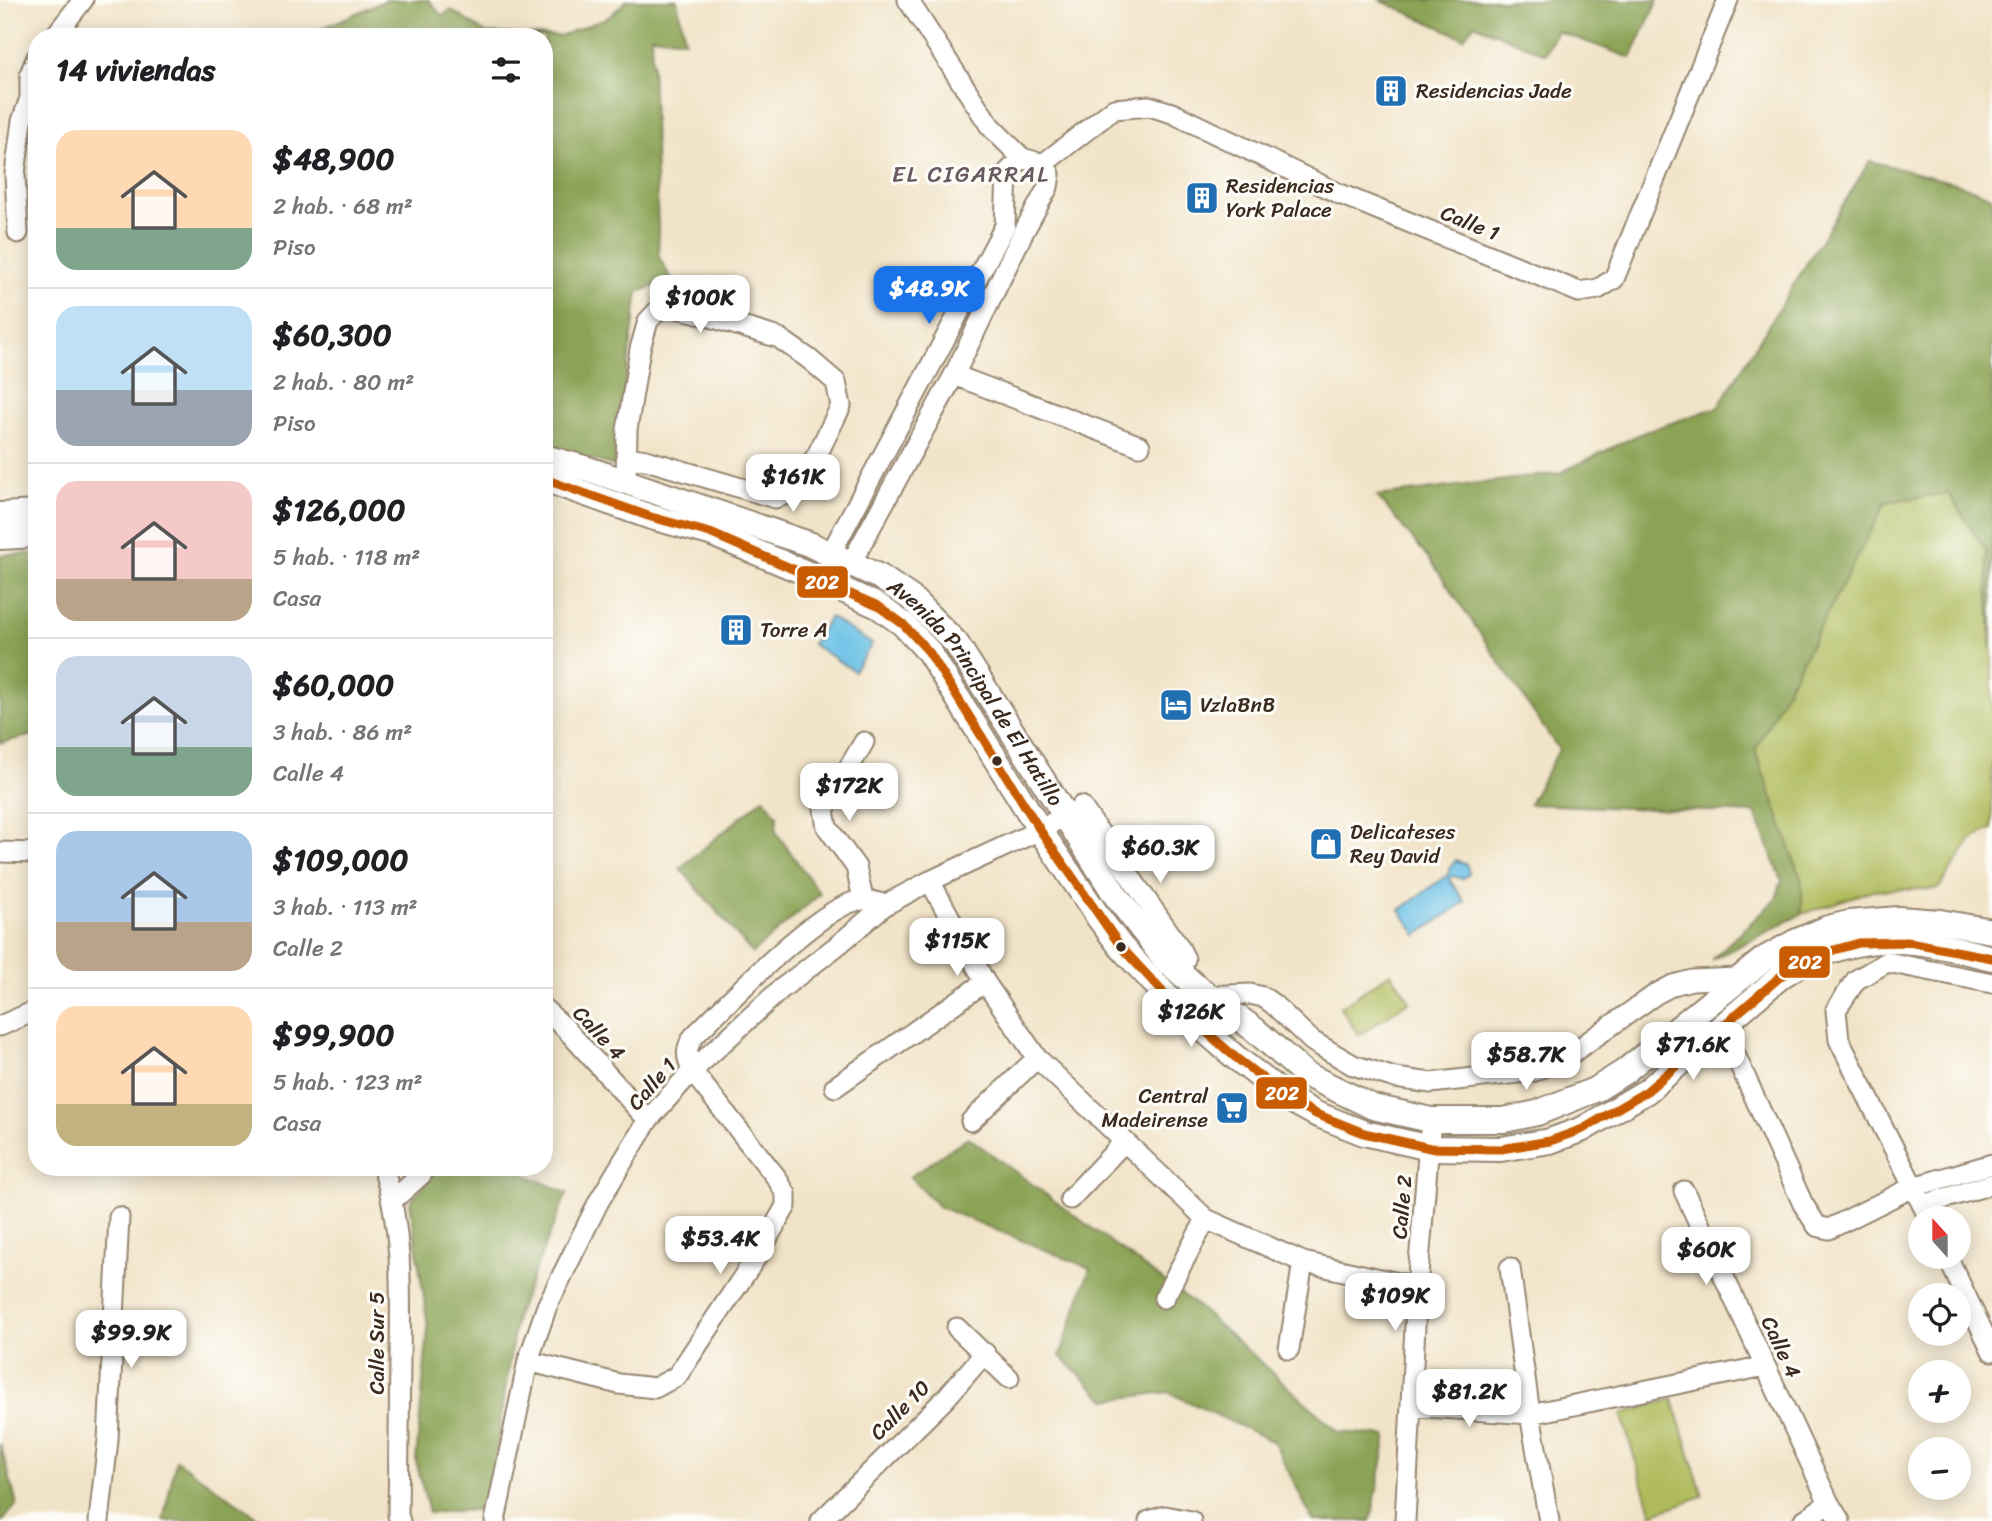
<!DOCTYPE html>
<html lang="es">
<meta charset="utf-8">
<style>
body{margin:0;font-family:Sriracha,sans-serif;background:#f2f2f2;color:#202124;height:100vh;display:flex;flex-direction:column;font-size:26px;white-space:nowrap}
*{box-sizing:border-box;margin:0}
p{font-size:23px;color:#757577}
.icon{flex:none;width:38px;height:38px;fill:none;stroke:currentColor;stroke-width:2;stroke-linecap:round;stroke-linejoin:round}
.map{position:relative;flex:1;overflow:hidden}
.panel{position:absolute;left:28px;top:28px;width:525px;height:1148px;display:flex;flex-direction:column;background:#fff;border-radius:28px;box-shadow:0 4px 18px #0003}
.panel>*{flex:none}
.needle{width:46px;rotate:339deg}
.controls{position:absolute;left:1908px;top:1206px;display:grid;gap:14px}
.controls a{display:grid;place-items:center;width:63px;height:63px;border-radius:50%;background:#fff;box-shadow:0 4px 18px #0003;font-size:35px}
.price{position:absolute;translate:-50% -60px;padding:0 16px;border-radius:14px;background:#fff;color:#222;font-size:23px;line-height:46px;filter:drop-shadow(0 2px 4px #0008)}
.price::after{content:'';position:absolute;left:50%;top:42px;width:21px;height:16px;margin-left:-10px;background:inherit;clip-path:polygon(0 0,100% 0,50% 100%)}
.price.on{background:#1a73e8;color:#fff}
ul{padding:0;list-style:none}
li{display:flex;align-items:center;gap:21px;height:175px;padding:0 28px}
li+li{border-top:2px solid #e0e0e0}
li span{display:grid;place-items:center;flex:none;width:196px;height:140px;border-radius:21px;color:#555}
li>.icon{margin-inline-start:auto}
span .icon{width:84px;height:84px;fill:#fffc;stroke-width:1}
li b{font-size:30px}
h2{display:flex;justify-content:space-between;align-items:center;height:84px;padding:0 28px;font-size:30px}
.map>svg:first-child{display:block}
.green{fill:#afbb5c;stroke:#75723d;stroke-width:2}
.forest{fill:#8ba354;stroke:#636639;stroke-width:2}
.water{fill:#69c0e6;stroke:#527582;stroke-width:2}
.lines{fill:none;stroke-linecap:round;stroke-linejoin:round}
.minor-casing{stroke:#968672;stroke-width:23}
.major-casing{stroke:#968672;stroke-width:28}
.minor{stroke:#fff;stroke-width:19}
.major{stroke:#fff;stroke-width:24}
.bus-1-casing{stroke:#fdfcf7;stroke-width:14}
.bus-1{stroke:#c95b00;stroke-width:9}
.bus-dot{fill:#3b2a1e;stroke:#fdfcf7;stroke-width:2.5}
.labels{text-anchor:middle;stroke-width:6;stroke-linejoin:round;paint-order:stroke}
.poi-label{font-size:21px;fill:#3b2a1e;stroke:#fdfcf7;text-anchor:start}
.street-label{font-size:21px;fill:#3b2a1e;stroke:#fdfcf7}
.neighbourhood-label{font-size:23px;letter-spacing:2px;fill:#695962;stroke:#fdfcf7}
.line-badge{stroke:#fdfcf7;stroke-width:2.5}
.badge-label{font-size:19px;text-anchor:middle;font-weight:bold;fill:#fff}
</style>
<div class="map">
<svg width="1992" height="1521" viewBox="0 0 1992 1521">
<rect width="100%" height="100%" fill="#fdfcf7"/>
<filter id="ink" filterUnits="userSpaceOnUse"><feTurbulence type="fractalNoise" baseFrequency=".0143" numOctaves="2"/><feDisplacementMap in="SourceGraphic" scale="14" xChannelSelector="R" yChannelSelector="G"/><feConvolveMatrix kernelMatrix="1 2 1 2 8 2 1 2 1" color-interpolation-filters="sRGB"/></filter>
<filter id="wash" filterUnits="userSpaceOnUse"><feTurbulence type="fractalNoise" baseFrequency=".00686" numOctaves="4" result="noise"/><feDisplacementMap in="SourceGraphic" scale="28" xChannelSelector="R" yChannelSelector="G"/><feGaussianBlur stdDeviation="1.57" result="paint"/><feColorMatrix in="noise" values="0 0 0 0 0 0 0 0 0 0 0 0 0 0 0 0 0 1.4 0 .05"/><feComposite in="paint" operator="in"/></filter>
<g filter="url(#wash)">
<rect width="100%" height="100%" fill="#f1e3c7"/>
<path class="green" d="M1948 493 1986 550 1992 653V829L1972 839 1938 889 1873 890 1802 914V882L1755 750 1886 502Z
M1391 973 1410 1001 1359 1035 1340 1007Z
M1673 1399 1703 1496 1652 1514 1621 1414Z"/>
<path class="forest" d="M386 0H429L442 16 451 10 486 33 560 36 609 17 627 0H677L685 40 651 36 659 257 672 280 638 292 614 466 544 445V37H303Z
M1379 0H1658L1631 58 1557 31 1545 54 1474 24 1464 38Z
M1870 161 1962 185 1992 197V653L1986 550 1948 493 1886 502 1755 750 1802 882V914L1711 960 1776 899 1782 880 1755 813 1529 804 1559 750 1431 561 1377 496 1560 473 1642 433 1718 407Z
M37 553V734L0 743V555Z
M764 798 777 815 776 832 820 894 752 953 680 868Z
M968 1137 1196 1305 1339 1432 1387 1436 1371 1521H1313L1274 1442 1168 1392 1106 1400 1060 1356 1090 1268 939 1207 910 1177Z
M439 1167H508L567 1193 516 1316 488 1509 429 1513 416 1461 428 1327 410 1202Z
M0 1443 17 1504 3 1521H0Z
M176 1460 263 1521H163Z"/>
<path class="water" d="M830 617 872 644 854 671 812 644Z
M1456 860 1467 865 1469 874 1462 879 1453 876 1449 879 1465 902 1417 935 1400 910 1450 873V867Z"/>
</g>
<g filter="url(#ink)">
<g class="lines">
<defs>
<path id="minor" d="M908 0 990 126 1022 158
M54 37 83 0
M1022 158 1043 164 1050 174 1048 187 1023 233 954 375 862 543 851 563 829 584 831 553 1005 226 1007 173Z
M1043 164 1114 109 1149 106 1172 113 1340 194 1579 292 1598 289 1614 279 1728 0
M18 233 15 174 22 121 30 98V74L37 57
M954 375 1140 446
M626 482 627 430 640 349 648 321 663 305 694 312 779 338 809 359 836 382 841 406 817 455 791 493 775 498 646 460 627 457
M1081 806 1178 945 1185 959 1180 972
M0 852 37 853
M930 881 985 982 1037 1058 1206 1219 1303 1262 1417 1287
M863 899 856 867 827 827 824 810 864 742
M1208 996 1250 994 1263 997 1273 1004 1312 1041 1353 1065 1395 1078 1431 1083 1535 1071 1565 1058 1656 994 1673 985 1692 980 1737 978
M544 1009 565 1028 648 1120
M0 1026 37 1010
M1722 1026 1803 1204 1817 1226 1829 1229 1913 1187 1992 1164
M835 1087 985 982
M971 1121 1037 1058
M383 1167C403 1230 401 1295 400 1359 399 1411 399 1463 398 1515L400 1521
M1684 1191 1829 1503 1840 1521
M1070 1199 1123 1143
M392 1201 421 1175 426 1167
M1923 1205 1992 1184
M1929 1218 1839 1040 1836 1010 1856 980 1887 962 1992 983
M1947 1256 1992 1351
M1510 1268 1530 1414 1549 1521
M1164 1298 1206 1219
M957 1328 1009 1378
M1289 1349 1303 1262
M528 1361 619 1384 655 1388 677 1376 759 1253 786 1206V1194L776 1177 692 1071C686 1056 685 1049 694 1036 724 1007 825 899 864 900 871 900 879 903 885 905
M1411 1406 1530 1414 1765 1366
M99 1521 108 1440 119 1217
M495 1521 528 1361 547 1306 599 1201 648 1120 692 1071 781 989 838 945 885 905 930 881 1040 830 1064 816
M821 1521 945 1399 985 1353
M1149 1521 1165 1516 1191 1521
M1405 1521 1417 1287 1431 1120
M1803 1521 1829 1503"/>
<g id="major">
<path id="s1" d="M544 457 588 469 809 544 880 577 911 598 956 643 1116 896 1164 958 1194 985 1255 1030 1305 1074 1373 1107 1431 1120H1504L1537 1113 1597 1089 1624 1072 1764 959 1795 942 1828 928 1849 923 1899 919 1940 922 1992 931"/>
<path d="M544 479 651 517 710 533 799 570 878 606 903 624 929 652 1040 830 1099 918 1121 947 1173 1003 1235 1057 1292 1101 1316 1114 1364 1133 1430 1148 1501 1149 1550 1141 1583 1129 1647 1091 1781 976C1855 927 1911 937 1992 958"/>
<path d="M0 515 37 513"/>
<path d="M0 537 37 535"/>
</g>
</defs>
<use href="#minor" class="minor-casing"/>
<use href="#major" class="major-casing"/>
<use href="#minor" class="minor"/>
<use href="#major" class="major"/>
<defs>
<path id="bus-1" d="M544 479 651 517 710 533 878 606 903 624 929 652 1040 830 1121 947 1173 1003 1235 1057 1292 1101 1316 1114 1364 1133 1430 1148 1501 1149 1550 1141 1583 1129 1647 1091 1781 976 1808 960 1834 950 1859 943 1909 942 1992 958"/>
</defs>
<use href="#bus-1" class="bus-1-casing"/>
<use href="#bus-1" class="bus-1"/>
</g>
</g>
<defs>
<symbol id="building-square" viewBox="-11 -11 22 22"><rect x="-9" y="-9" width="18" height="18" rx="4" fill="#1f6fb2" stroke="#fdfcf7"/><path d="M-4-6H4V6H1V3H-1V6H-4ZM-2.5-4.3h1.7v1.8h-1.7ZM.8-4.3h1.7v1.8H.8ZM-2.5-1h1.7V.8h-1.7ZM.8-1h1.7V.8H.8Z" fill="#fff"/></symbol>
<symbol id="hotel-square" viewBox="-11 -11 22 22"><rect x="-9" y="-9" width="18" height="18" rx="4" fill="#1f6fb2" stroke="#fdfcf7"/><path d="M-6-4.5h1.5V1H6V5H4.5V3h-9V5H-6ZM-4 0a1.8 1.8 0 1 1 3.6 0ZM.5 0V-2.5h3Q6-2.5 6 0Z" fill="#fff"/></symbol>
<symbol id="shop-square" viewBox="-11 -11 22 22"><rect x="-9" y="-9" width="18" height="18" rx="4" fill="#1f6fb2" stroke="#fdfcf7"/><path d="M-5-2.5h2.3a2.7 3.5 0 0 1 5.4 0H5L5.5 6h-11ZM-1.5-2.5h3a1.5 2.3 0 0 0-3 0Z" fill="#fff"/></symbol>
<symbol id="supermarket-square" viewBox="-11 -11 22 22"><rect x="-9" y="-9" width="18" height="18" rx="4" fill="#1f6fb2" stroke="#fdfcf7"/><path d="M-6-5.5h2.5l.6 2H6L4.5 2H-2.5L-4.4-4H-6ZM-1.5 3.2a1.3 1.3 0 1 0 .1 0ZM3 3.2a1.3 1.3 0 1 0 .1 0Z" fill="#fff"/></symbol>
</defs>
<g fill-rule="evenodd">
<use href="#building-square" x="1372" y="72" width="38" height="38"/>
<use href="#building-square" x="1183" y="179" width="38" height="38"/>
<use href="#building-square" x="717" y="611" width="38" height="38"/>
<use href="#hotel-square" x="1157" y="686" width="38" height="38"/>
<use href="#shop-square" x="1307" y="825" width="38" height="38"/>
<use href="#supermarket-square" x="1213" y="1089" width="38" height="38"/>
</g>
<g class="bus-dot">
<circle cx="997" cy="761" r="6"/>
<circle cx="1121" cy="947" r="6"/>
</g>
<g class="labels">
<g class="poi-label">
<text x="1416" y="98">Residencias Jade</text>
<text x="1226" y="193">Residencias<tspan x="1226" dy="24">York Palace</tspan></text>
<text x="760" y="637">Torre A</text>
<text x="1200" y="712">VzlaBnB</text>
<text x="1350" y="839">Delicateses<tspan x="1350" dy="24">Rey David</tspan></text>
<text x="1208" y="1103" text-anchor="end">Central<tspan x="1208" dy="24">Madeirense</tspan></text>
</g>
<g class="street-label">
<text transform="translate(1470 223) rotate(22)" y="7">Calle 1</text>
<text dy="7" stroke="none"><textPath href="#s1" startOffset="509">Avenida Principal de El Hatillo</textPath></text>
<text transform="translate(599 1033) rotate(47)" y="7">Calle 4</text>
<text transform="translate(652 1084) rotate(-49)" y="7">Calle 1</text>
<text transform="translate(1402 1207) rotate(-85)" y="7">Calle 2</text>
<text transform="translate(377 1343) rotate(-90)" y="7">Calle Sur 5</text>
<text transform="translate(1781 1347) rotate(65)" y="7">Calle 4</text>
<text transform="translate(900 1410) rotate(-45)" y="7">Calle 10</text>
</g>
<g class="neighbourhood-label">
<text x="971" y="182">EL CIGARRAL</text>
</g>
</g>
<g class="line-badge">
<rect x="796" y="565" width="53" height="34" rx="7" fill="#c95b00"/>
<rect x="1778" y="945" width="53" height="34" rx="7" fill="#c95b00"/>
<rect x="1255" y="1076" width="53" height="34" rx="7" fill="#c95b00"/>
</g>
<g class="badge-label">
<text x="822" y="589">202</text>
<text x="1805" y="969">202</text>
<text x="1282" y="1100">202</text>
</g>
</svg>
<div class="controls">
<a><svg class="needle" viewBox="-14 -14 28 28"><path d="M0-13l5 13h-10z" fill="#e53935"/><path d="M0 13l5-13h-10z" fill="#757577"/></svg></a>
<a><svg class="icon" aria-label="locate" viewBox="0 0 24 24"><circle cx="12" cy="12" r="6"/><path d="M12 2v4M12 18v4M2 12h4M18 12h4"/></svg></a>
<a>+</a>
<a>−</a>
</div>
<b class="price on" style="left:929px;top:326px">$48.9K</b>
<b class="price" style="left:700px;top:335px">$100K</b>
<b class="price" style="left:793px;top:514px">$161K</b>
<b class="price" style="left:849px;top:823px">$172K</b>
<b class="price" style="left:1160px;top:885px">$60.3K</b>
<b class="price" style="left:957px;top:978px">$115K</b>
<b class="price" style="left:1191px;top:1049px">$126K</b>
<b class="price" style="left:1693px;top:1082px">$71.6K</b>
<b class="price" style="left:1526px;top:1092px">$58.7K</b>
<b class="price" style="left:720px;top:1276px">$53.4K</b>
<b class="price" style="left:1706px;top:1287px">$60K</b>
<b class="price" style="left:1395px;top:1333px">$109K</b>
<b class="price" style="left:131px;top:1370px">$99.9K</b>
<b class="price" style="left:1469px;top:1429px">$81.2K</b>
<section class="panel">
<h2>14 viviendas<svg class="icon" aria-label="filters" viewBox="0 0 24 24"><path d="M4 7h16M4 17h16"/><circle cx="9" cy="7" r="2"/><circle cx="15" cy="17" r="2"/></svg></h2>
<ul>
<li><span style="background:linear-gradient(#ffd9b3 70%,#7fa58c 0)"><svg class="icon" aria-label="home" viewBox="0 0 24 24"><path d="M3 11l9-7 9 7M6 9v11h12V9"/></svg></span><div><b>$48,900</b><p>2 hab. · 68 m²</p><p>Piso</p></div></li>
<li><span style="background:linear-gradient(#bfe0f5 60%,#9aa5b1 0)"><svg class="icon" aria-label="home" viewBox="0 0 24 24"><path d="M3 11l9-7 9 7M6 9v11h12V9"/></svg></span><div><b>$60,300</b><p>2 hab. · 80 m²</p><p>Piso</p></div></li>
<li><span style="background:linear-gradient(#f6c9c9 70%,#b9a48a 0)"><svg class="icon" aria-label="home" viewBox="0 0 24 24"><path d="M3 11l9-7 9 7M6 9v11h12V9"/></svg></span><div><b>$126,000</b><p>5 hab. · 118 m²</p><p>Casa</p></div></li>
<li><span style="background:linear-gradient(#c9d6e8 65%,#7fa58c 0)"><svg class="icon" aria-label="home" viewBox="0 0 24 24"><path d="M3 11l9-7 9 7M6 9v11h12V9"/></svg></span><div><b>$60,000</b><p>3 hab. · 86 m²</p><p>Calle 4</p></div></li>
<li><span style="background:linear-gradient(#a9c7e8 65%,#b9a48a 0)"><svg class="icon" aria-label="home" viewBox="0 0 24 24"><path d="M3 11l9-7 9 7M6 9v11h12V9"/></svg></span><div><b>$109,000</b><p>3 hab. · 113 m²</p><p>Calle 2</p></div></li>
<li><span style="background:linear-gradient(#ffd9b3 70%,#c2b280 0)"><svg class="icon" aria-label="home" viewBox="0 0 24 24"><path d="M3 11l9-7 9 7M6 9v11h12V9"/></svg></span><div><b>$99,900</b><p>5 hab. · 123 m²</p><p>Casa</p></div></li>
</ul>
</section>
</div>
